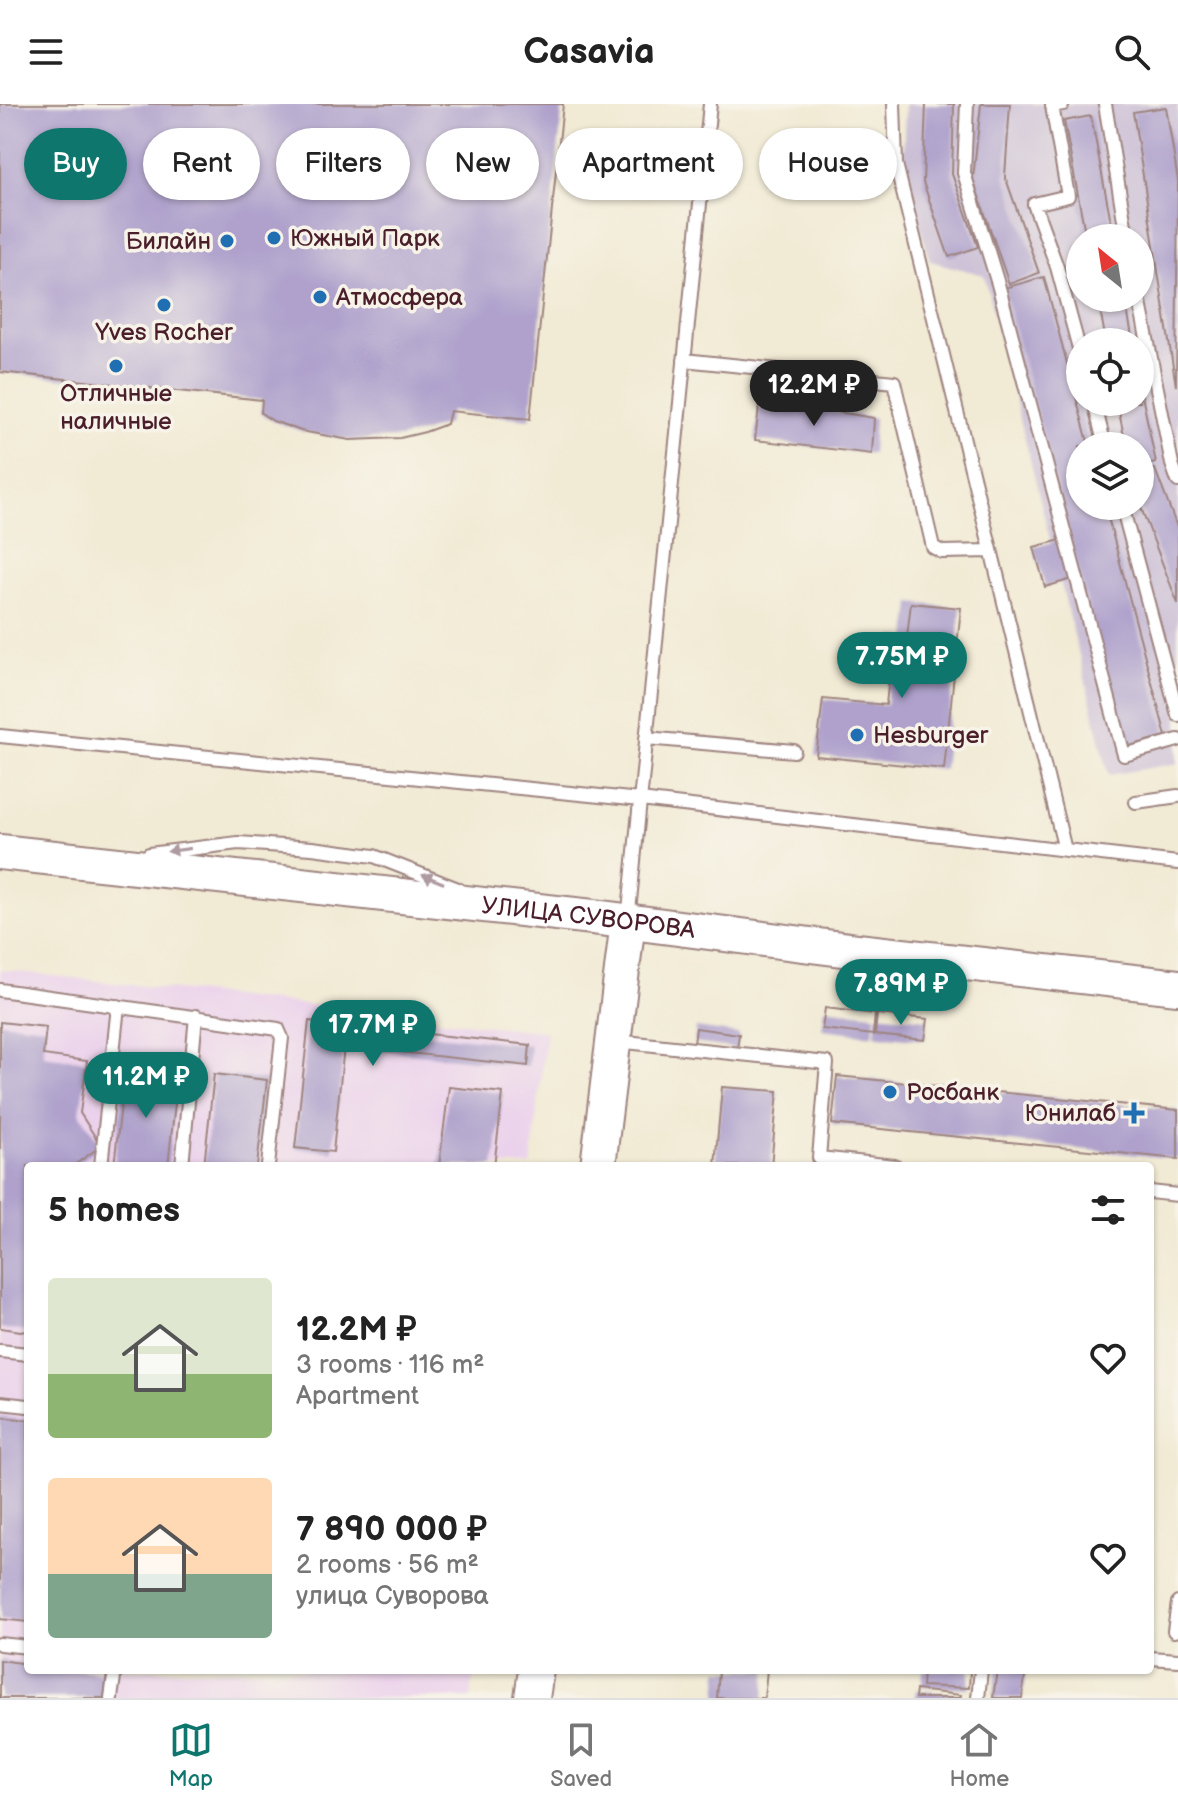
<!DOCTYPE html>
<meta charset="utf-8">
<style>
body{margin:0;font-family:"Balsamiq Sans",sans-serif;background:#f2f2f2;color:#222;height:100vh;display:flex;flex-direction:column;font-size:30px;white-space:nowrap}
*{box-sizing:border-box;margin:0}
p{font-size:26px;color:#767676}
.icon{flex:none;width:44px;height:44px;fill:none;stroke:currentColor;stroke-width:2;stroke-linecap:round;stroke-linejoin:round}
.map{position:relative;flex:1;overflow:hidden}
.details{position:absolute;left:24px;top:1058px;width:1130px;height:512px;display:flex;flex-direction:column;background:#fff;border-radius:8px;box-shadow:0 2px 6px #0004}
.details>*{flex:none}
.guide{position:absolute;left:24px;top:24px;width:1130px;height:72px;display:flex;gap:16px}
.needle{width:52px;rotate:330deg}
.fabs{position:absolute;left:1066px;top:120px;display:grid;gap:16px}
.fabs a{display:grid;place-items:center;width:88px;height:88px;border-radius:50%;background:#fff;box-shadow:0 2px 6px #0004;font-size:40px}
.price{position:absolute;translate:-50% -68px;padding:0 18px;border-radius:28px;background:#0f766e;color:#fff;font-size:26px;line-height:52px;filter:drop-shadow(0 2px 4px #0008)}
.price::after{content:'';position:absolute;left:50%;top:48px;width:24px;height:18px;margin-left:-12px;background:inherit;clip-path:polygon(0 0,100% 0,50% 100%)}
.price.selected{background:#222;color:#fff}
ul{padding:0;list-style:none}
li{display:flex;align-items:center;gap:24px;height:200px;padding:0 24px}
li span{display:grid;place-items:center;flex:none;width:224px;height:160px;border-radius:8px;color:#555}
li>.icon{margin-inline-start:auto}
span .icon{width:96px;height:96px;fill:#fffc;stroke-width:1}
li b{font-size:34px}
h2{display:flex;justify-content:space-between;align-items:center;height:96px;padding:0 24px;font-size:34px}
.tag{padding:0 28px;border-radius:36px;background:#fff;box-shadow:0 2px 6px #0004;font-size:28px;line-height:72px}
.tag.selected{background:#0f766e;color:#fff}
header{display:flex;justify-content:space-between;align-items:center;height:104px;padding:0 24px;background:#fff;font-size:36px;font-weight:700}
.tab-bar{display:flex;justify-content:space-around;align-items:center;height:112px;border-top:2px solid #e0e0e0;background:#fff;font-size:22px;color:#767676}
.tab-bar a{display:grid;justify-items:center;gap:4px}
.tab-bar .selected{color:#0f766e}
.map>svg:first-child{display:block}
.built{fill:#ebd1ec}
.industrial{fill:#cbbfd6;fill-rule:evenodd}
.building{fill:#afa1cc}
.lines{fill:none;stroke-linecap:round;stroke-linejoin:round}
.lane-casing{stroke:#9e8480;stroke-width:16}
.secondary-casing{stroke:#9e8480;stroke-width:38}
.lane{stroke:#fff;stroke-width:12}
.secondary{stroke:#fff;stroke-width:34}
.oneway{fill:#ae9aa0}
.poi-dot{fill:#1f6fb2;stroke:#f7f3e8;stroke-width:3}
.labels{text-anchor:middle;stroke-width:7;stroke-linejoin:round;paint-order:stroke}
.poi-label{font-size:24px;fill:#4a1f2b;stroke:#f7f3e8;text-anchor:start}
.street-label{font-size:24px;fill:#4a1f2b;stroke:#f7f3e8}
</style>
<header><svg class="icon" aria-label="menu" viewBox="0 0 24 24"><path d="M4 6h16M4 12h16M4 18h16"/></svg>Casavia<svg class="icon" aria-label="search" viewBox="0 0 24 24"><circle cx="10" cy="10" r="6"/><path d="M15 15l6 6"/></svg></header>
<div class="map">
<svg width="1178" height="1594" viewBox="0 0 1178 1594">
<rect width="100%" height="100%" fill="#f7f3e8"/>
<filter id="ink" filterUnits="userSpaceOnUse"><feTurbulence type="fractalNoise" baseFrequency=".0125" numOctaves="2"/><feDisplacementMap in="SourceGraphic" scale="16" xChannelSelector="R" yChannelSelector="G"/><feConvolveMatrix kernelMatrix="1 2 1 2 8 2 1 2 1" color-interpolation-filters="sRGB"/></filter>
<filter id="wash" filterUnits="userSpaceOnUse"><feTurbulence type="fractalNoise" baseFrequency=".006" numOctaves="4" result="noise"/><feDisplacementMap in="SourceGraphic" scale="32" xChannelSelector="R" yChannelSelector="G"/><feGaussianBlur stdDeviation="1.8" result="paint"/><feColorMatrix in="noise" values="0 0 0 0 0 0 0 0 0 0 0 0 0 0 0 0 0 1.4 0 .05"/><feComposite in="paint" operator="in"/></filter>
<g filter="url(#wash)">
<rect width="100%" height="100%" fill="#f1ead4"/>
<path class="built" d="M0 866 546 928 531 1062H28V1566H474L471 1594H0Z"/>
<path class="industrial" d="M905 0H1178V659L1109 671 984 171 930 157 903 60ZM1080 134H1140V194H1080ZM1080 238H1140V298H1080ZM1080 342H1140V402H1080Z"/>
<g id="blocks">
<path class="building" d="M0 0H563L530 315 450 307 447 320 425 328 400 334 350 336 301 327 273 317 261 309 262 296 0 268Z
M926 0H954L952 70 978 143 949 153 923 78Z
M981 0H1010L1005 72 1039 169 1009 180 973 75Z
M1166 3 1178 77 1176 282 1133 8Z
M1091 12 1114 134H1086L1064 17Z
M1044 173 1089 342H1080V402H1105L1166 632 1126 643 1004 184Z
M1098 194H1125L1133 238H1106Z
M1140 282 1156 359 1140 362V342H1126L1117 298H1140Z
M760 295 874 314 872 350 755 336Z
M1155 365 1178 426V500L1140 401V370Z
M1061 436 1072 475 1045 483 1034 443Z
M911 499 961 504 944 665 816 652 823 595 886 601 893 532 907 533Z
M825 904 875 910 873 931 822 925Z
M877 910 928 915 925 936 875 931Z
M309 917 530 941 528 962 344 942 333 1048 295 1044Z
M0 918 46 923 43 951 87 957 80 1009 101 1042 73 1062H28V1228L0 1224Z
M696 924 739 930 737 945 694 939Z
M125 966 178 972 168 1062H114Z
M214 970 267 976 257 1062H204Z
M837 972 1178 1006V1055L832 1020Z
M449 983 503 989 494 1062H439Z
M722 983 778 987 771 1062H715Z
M0 1313 28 1316V1518L0 1515Z
M0 1556 28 1560V1566H78L107 1570 104 1594H0Z
M719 1566H767L764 1594H717Z
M923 1566H970L969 1584 922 1582Z
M997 1566H1026L1022 1594H993Z
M916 1586 961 1591 960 1594H915Z"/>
</g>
</g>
<g filter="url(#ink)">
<use href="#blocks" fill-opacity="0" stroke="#9e8480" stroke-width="2"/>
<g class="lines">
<defs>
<path id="lane" d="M894 0 896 60 1065 746
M967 0 964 69 998 180 1124 651 1178 636
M1063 0 1052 2 1068 92 1034 100 1057 163 1080 248
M1105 0 1127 134
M1139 194 1172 360 1178 377
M684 256 894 278 933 443 942 448 991 447
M1094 298 1105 342
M1122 402 1178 611
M0 632 640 696 1178 759
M646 634 794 647
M1136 698 1178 692
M149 750 238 739 312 744 374 752 458 785
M628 817 710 0
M0 886 278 925 282 934 268 1062
M616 937 827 959 819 1054 895 1062
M101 1062 118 902
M182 1062 196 912
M1150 1088 1178 1091
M0 1247 28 1250
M0 1299 28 1302
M1174 1527 1178 1499
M0 1540 28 1543
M1150 1554 1178 1556
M111 1594 115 1566
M978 1594 981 1566"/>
<g id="secondary">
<path id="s1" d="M0 748 593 813 850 846 1178 883"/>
<path d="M598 1062 628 817"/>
<path d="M532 1594 536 1566"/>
</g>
</defs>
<use href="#lane" class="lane-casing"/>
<use href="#secondary" class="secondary-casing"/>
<use href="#lane" class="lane"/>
<use href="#secondary" class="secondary"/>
</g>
<defs><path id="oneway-solid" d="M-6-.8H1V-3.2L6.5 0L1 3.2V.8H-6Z" transform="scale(2)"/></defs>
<g class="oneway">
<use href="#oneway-solid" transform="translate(179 746) rotate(172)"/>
<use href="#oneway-solid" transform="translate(433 775) rotate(-158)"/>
</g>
</g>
<g class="poi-dot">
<circle cx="274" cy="134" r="8"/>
<circle cx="227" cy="137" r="8"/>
<circle cx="320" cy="193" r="8"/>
<circle cx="164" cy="201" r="8"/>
<circle cx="116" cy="262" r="8"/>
<circle cx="857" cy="631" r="8"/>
<circle cx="890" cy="988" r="8"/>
<path d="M1130 997h8v8h8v8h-8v8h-8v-8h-8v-8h8z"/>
</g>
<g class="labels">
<g class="poi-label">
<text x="290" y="142">Южный Парк</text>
<text x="211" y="145" text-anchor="end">Билайн</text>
<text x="336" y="201">Атмосфера</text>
<text x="164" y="236" text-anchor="middle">Yves Rocher</text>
<text x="116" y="297" text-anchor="middle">Отличные<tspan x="116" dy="28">наличные</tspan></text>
<text x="873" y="639">Hesburger</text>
<text x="906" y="996">Росбанк</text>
<text x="1116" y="1017" text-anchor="end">Юнилаб</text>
</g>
<g class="street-label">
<text dy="8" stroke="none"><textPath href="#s1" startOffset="592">УЛИЦА СУВОРОВА</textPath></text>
</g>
</g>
</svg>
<div class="fabs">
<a><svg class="needle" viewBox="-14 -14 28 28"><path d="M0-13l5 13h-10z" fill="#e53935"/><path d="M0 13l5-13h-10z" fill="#767676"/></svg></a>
<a><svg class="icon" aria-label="locate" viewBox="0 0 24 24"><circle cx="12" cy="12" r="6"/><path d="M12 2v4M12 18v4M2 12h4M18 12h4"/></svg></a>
<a><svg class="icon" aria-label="layers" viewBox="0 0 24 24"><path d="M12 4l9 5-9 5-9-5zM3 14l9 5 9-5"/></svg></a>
</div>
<b class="price selected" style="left:814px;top:324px">12.2M ₽</b>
<b class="price" style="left:902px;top:596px">7.75M ₽</b>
<b class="price" style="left:901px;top:923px">7.89M ₽</b>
<b class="price" style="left:373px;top:964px">17.7M ₽</b>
<b class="price" style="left:146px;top:1016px">11.2M ₽</b>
<div class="guide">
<a class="tag selected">Buy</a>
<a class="tag">Rent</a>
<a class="tag">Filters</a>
<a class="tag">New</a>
<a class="tag">Apartment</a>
<a class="tag">House</a>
</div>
<section class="details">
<h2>5 homes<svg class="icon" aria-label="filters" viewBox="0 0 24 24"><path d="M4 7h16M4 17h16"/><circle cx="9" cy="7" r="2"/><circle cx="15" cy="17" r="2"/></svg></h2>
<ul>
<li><span style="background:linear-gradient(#dfe7d0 60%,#8fb573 0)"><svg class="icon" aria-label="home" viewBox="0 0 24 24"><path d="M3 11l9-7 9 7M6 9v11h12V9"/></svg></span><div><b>12.2M ₽</b><p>3 rooms · 116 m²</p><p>Apartment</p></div><svg class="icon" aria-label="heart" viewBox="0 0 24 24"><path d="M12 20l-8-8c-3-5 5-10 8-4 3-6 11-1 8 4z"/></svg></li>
<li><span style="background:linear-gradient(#ffd9b3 60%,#7fa58c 0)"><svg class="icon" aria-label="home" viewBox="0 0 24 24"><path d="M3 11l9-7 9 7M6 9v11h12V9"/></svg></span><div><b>7 890 000 ₽</b><p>2 rooms · 56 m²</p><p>улица Суворова</p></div><svg class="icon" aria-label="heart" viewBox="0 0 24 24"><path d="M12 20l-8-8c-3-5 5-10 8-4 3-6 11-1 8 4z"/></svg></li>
</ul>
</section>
</div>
<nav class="tab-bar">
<a class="selected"><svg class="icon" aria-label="map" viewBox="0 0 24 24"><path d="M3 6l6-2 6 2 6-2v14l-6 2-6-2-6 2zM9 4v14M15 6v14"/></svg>Map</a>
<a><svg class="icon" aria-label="saved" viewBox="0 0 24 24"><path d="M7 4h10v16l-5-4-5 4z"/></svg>Saved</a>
<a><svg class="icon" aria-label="home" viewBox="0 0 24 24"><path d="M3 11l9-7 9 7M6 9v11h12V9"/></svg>Home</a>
</nav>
